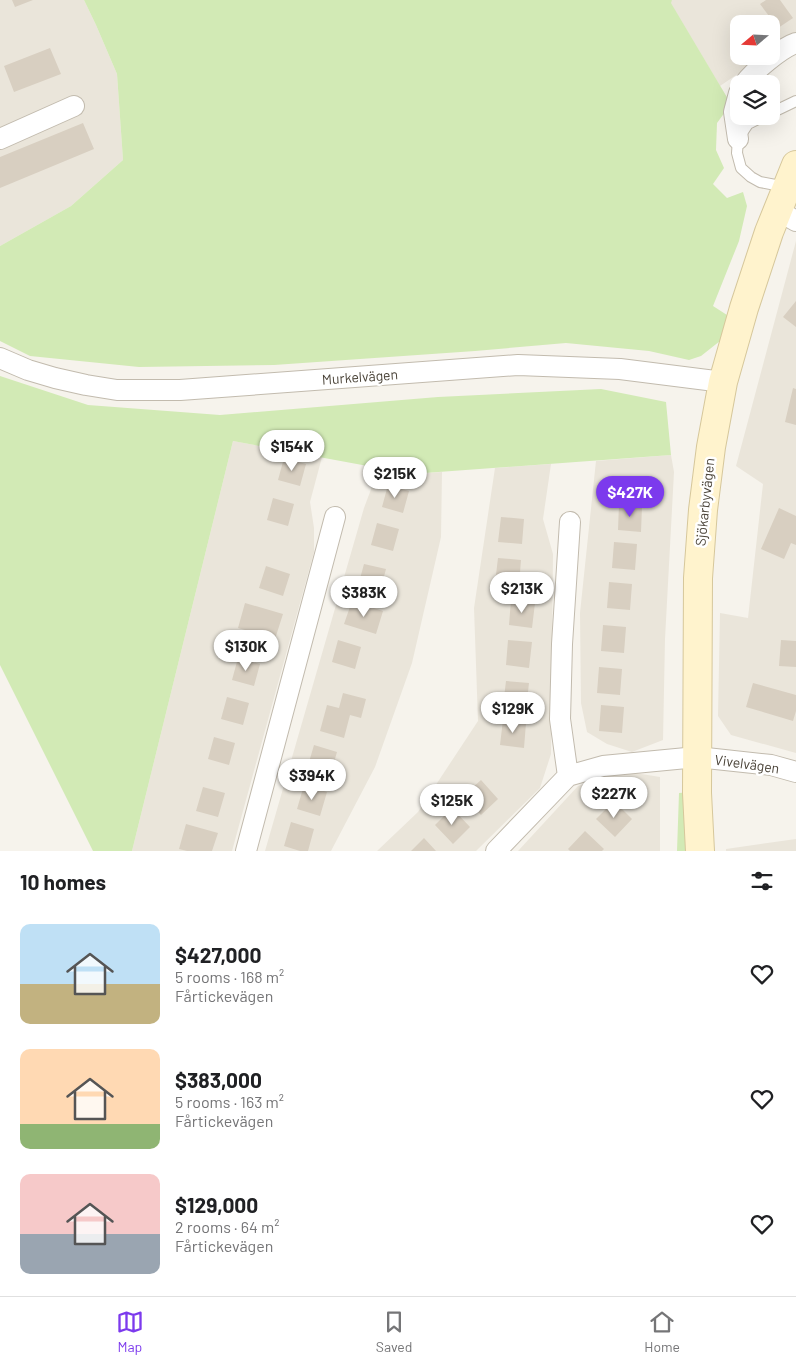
<!DOCTYPE html>
<meta charset="utf-8">
<style>
body{margin:0;font-family:Barlow,sans-serif;background:#f6f6f6;color:#202124;height:100vh;display:flex;flex-direction:column;font-size:19px;white-space:nowrap}
*{box-sizing:border-box;margin:0}
p{font-size:16px;color:#757577}
.icon{flex:none;width:28px;height:28px;fill:none;stroke:currentColor;stroke-width:2;stroke-linecap:round;stroke-linejoin:round}
.map{position:relative;height:851px;overflow:hidden}
.sheet{display:flex;flex-direction:column;background:#fff;flex:1}
.sheet>*{flex:none}
.needle{width:32px;rotate:251deg}
.controls{position:absolute;left:730px;top:15px;display:grid;gap:10px}
.controls a{display:grid;place-items:center;width:50px;height:50px;border-radius:10px;background:#fff;box-shadow:0 5px 20px #0002;font-size:25px}
.price{position:absolute;translate:-50% -42px;padding:0 11px;border-radius:18px;background:#fff;color:#222;font-size:16px;line-height:32px;filter:drop-shadow(0 1px 2px #0008)}
.price::after{content:'';position:absolute;left:50%;top:30px;width:15px;height:11px;margin-left:-8px;background:inherit;clip-path:polygon(0 0,100% 0,50% 100%)}
.price.on{background:#7c3aed;color:#fff}
ul{padding:0;list-style:none}
li{display:flex;align-items:center;gap:15px;height:125px;padding:0 20px}
li span{display:grid;place-items:center;flex:none;width:140px;height:100px;border-radius:10px;color:#555}
li>.icon{margin-inline-start:auto}
span .icon{width:60px;height:60px;fill:#fffc;stroke-width:1}
li b{font-size:21px}
h2{display:flex;justify-content:space-between;align-items:center;height:60px;padding:0 20px;font-size:21px}
.dock{display:flex;justify-content:space-around;align-items:center;height:70px;border-top:1px solid #e0e0e0;background:#fff;font-size:14px;color:#757577}
.dock a{display:grid;justify-items:center;gap:2px}
.dock .on{color:#7c3aed}
.map>svg:first-child{display:block}
.residential{fill:#eae5da}
.green{fill:#d2eab5}
.building{fill:#d8cfc1}
.lines{fill:none;stroke-linecap:round;stroke-linejoin:round}
.lane-casing{stroke:#c2bbae;stroke-width:12}
.street-casing{stroke:#c2bbae;stroke-width:22}
.secondary-casing{stroke:#d6c79b;stroke-width:30}
.lane{stroke:#fff;stroke-width:10}
.street{stroke:#fff;stroke-width:20}
.secondary{stroke:#fff3cd;stroke-width:28}
.labels{text-anchor:middle;stroke-width:5;stroke-linejoin:round;paint-order:stroke}
.street-label{font-size:14px;fill:#4b4439;stroke:#fff}
</style>
<div class="map">
<svg width="796" height="851" viewBox="0 0 796 851">
<rect width="100%" height="100%" fill="#f6f3ec"/>
<path class="residential" d="M0 0H84L96 25 117 74 123 160 71 206 0 246Z
M672 0H796V37L771 52V24H739V56H764L720 86 670 2Z
M796 241V753L731 735 718 716 720 613 748 618 763 484 736 466Z
M233 441 322 457 310 502 314 528V552L232 851H132Z
M671 455 674 472 665 639 663 740 632 752 607 744 587 732 581 703 580 613 596 461Z
M551 464 543 519 553 554 551 754 540 788 476 851H377L418 812 478 721 474 608 495 468Z
M379 468 411 474 442 472 441 537 412 663 375 767 331 851H265L364 508Z
M623 771 660 777V851H518L578 786Z
M796 839V851H726V849Z"/>
<path class="green" d="M84 0H672L671 3 731 104 717 123 716 150 724 168 713 184 727 198 743 192 747 206 739 241 713 306 727 315 720 341 701 356 689 360 649 351 566 343 475 351 274 365 139 367 30 356 0 341V246L71 206 123 160 117 74 96 25Z
M0 376 88 405 220 415 438 397 601 389 666 402 671 455 411 474 233 441 132 851H93L0 665Z
M691 792 693 851H677L679 793Z"/>
<path class="building" d="M12 0H33L15 7Z
M766 0H780L793 18 778 28 760 4Z
M50 48 61 74 14 92 4 66Z
M83 123 94 149 0 188V157Z
M796 301V327L783 317Z
M793 388 796 389V425L785 422Z
M284 458 306 464 300 486 278 480Z
M388 485 409 491 403 513 382 507Z
M273 498 294 504 288 526 267 520Z
M619 504 642 506 641 532 618 530Z
M779 508 796 516V545L791 543 784 559 761 549Z
M501 517 524 519 522 544 498 542Z
M377 523 399 529 393 551 371 545Z
M614 542 637 544 635 570 612 568Z
M498 558 521 560 519 585 495 583Z
M364 564 386 569 380 592 358 586Z
M266 566 290 574 283 596 259 588Z
M609 582 632 584 630 610 607 608Z
M511 600 535 603 532 628 509 625Z
M352 601 383 611 376 634 344 624Z
M245 603 283 614 275 639 238 628Z
M603 625 626 627 624 653 601 651Z
M338 640 361 647 355 669 332 662Z
M508 640 532 642 529 668 506 665Z
M781 640 796 641V667L779 666Z
M238 658 260 664 254 686 232 680Z
M599 667 622 669 620 695 597 693Z
M506 681 529 683 526 709 503 706Z
M753 683 796 695V711L793 721 746 707Z
M343 693 366 699 361 718 350 715 344 738 320 731 327 705 339 708Z
M227 697 249 703 243 725 221 719Z
M601 705 624 707 622 733 599 731Z
M503 720 526 723 524 748 500 745Z
M214 737 235 743 229 765 208 759Z
M314 745 337 752 330 776 307 769Z
M481 780 498 799 481 815 463 796Z
M304 785 327 792 320 816 297 809Z
M203 787 225 793 218 817 196 811Z
M614 801 632 819 615 837 596 819Z
M452 808 470 827 453 844 435 825Z
M291 822 314 829 308 851H300L284 846Z
M186 824 218 833 212 851H187L179 849Z
M585 831 604 849 602 851H570L568 849Z
M424 838 436 851H411Z"/>
<g class="lines">
<defs>
<path id="lane" d="M771 113 796 101
M764 116 748 124 738 139 737 153 741 168 751 177 760 182 786 187"/>
<path id="street" d="M744 84C754 71 781 48 796 43
M0 139 74 106
M738 139 734 112 739 93
M777 210 796 221
M0 358 28 370 55 378 86 385 117 390H180L518 365 620 369 723 382
M568 776 560 719 562 644 570 522
M246 851 335 517
M496 851 568 776 603 766 697 757 771 765 796 772"/>
<path id="secondary" d="M700 851 697 793 698 578 703 510 711 447 723 382 744 308 769 232 796 165"/>
</defs>
<use href="#lane" class="lane-casing"/>
<use href="#street" class="street-casing"/>
<use href="#secondary" class="secondary-casing"/>
<use href="#lane" class="lane"/>
<use href="#street" class="street"/>
<use href="#secondary" class="secondary"/>
</g>
<g class="labels">
<g class="street-label">
<text transform="translate(360 377) rotate(-4)" y="5">Murkelvägen</text>
<text transform="translate(705 502) rotate(-84)" y="5">Sjökarbyvägen</text>
<text transform="translate(747 764) rotate(8)" y="5">Vivelvägen</text>
</g>
</g>
</svg>
<div class="controls">
<a><svg class="needle" viewBox="-14 -14 28 28"><path d="M0-13l5 13h-10z" fill="#e53935"/><path d="M0 13l5-13h-10z" fill="#757577"/></svg></a>
<a><svg class="icon" aria-label="layers" viewBox="0 0 24 24"><path d="M12 4l9 5-9 5-9-5zM3 14l9 5 9-5"/></svg></a>
</div>
<b class="price" style="left:292px;top:472px">$154K</b>
<b class="price" style="left:395px;top:499px">$215K</b>
<b class="price on" style="left:630px;top:518px">$427K</b>
<b class="price" style="left:522px;top:614px">$213K</b>
<b class="price" style="left:364px;top:618px">$383K</b>
<b class="price" style="left:246px;top:672px">$130K</b>
<b class="price" style="left:513px;top:734px">$129K</b>
<b class="price" style="left:312px;top:801px">$394K</b>
<b class="price" style="left:614px;top:819px">$227K</b>
<b class="price" style="left:452px;top:826px">$125K</b>
</div>
<section class="sheet">
<h2>10 homes<svg class="icon" aria-label="filters" viewBox="0 0 24 24"><path d="M4 7h16M4 17h16"/><circle cx="9" cy="7" r="2"/><circle cx="15" cy="17" r="2"/></svg></h2>
<ul>
<li><span style="background:linear-gradient(#bfe0f5 60%,#c2b280 0)"><svg class="icon" aria-label="home" viewBox="0 0 24 24"><path d="M3 11l9-7 9 7M6 9v11h12V9"/></svg></span><div><b>$427,000</b><p>5 rooms · 168 m²</p><p>Fårtickevägen</p></div><svg class="icon" aria-label="heart" viewBox="0 0 24 24"><path d="M12 20l-8-8c-3-5 5-10 8-4 3-6 11-1 8 4z"/></svg></li>
<li><span style="background:linear-gradient(#ffd9b3 75%,#8fb573 0)"><svg class="icon" aria-label="home" viewBox="0 0 24 24"><path d="M3 11l9-7 9 7M6 9v11h12V9"/></svg></span><div><b>$383,000</b><p>5 rooms · 163 m²</p><p>Fårtickevägen</p></div><svg class="icon" aria-label="heart" viewBox="0 0 24 24"><path d="M12 20l-8-8c-3-5 5-10 8-4 3-6 11-1 8 4z"/></svg></li>
<li><span style="background:linear-gradient(#f6c9c9 60%,#9aa5b1 0)"><svg class="icon" aria-label="home" viewBox="0 0 24 24"><path d="M3 11l9-7 9 7M6 9v11h12V9"/></svg></span><div><b>$129,000</b><p>2 rooms · 64 m²</p><p>Fårtickevägen</p></div><svg class="icon" aria-label="heart" viewBox="0 0 24 24"><path d="M12 20l-8-8c-3-5 5-10 8-4 3-6 11-1 8 4z"/></svg></li>
</ul>
</section>
<nav class="dock">
<a class="on"><svg class="icon" aria-label="map" viewBox="0 0 24 24"><path d="M3 6l6-2 6 2 6-2v14l-6 2-6-2-6 2zM9 4v14M15 6v14"/></svg>Map</a>
<a><svg class="icon" aria-label="saved" viewBox="0 0 24 24"><path d="M7 4h10v16l-5-4-5 4z"/></svg>Saved</a>
<a><svg class="icon" aria-label="home" viewBox="0 0 24 24"><path d="M3 11l9-7 9 7M6 9v11h12V9"/></svg>Home</a>
</nav>
